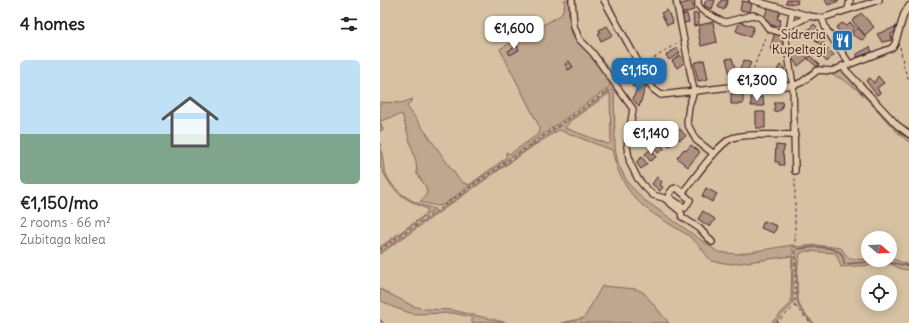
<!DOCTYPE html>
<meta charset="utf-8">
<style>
body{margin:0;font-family:Delius,sans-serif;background:#f6f6f6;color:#202124;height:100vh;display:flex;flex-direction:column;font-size:15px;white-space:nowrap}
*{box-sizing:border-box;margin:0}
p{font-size:13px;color:#757577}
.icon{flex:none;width:22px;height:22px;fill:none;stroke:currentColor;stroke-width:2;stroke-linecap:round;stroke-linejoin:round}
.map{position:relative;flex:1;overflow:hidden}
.panel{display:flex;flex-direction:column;background:#fff;width:380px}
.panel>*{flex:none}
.needle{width:26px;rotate:109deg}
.fabs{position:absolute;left:481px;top:231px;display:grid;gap:8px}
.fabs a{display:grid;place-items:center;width:36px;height:36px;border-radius:50%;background:#fff;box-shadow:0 2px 10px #0003;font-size:20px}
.price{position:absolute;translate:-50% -34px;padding:0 9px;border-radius:8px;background:#fff;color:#222;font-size:13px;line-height:26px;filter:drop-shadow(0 1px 2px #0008)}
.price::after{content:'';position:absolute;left:50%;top:24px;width:12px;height:9px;margin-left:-6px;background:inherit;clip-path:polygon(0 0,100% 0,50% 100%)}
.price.active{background:#1f6fb2;color:#fff}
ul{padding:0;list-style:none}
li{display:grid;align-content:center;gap:8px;height:212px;padding:0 20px}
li+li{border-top:1px solid #e0e0e0}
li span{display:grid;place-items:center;height:124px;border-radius:6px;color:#555}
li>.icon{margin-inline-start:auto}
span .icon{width:72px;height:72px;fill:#fffc;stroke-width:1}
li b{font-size:17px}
h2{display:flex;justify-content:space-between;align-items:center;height:48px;padding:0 20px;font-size:17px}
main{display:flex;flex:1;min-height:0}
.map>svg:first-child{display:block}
.green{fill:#bfa68e;stroke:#84625c;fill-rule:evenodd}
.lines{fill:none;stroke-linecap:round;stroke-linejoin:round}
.stream{stroke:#7c5855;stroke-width:1.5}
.building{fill:#ac9180;stroke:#4a1f2b}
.minor-casing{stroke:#4a1f2b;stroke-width:8}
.path{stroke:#4a1f2b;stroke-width:1;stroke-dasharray:3 3;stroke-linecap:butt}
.minor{stroke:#dfcbaa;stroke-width:5.5}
.labels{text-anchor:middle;stroke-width:4;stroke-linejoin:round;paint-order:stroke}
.poi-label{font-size:13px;fill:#4a1f2b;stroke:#dfcbaa;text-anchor:end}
</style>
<main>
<section class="panel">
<h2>4 homes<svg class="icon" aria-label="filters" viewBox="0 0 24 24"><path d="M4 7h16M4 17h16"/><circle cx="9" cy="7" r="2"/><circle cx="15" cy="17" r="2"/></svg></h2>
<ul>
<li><span style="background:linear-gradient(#bfe0f5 60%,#7fa58c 0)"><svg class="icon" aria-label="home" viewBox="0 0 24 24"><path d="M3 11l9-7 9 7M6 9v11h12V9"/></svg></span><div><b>€1,150/mo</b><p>2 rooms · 66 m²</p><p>Zubitaga kalea</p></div></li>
</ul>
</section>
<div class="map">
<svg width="529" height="323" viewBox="0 0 529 323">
<rect width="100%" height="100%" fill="#d6c1a2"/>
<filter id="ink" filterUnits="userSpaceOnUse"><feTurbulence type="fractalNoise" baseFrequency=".025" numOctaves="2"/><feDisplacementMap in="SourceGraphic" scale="8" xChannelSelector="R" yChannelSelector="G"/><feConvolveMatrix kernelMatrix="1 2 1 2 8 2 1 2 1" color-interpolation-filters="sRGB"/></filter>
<g filter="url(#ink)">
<path class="green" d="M184 0H190C188 10 188 28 194 37 197 40 201 42 204 45 213 55 230 73 230 87L63 205 57 206 40 202 47 193 46 187 37 174 36 162 22 114 0 121 3 130 0 131V102L21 103 33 99 27 106 78 178 84 183 89 185 126 158V152L130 154 157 135 160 128 120 49 181 15 185 5Z
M463 70 508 120 529 136V142C501 121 484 85 450 74Z
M234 88 235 147 238 164 248 183 263 199 338 252 357 254 413 245V304L394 323H391L411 303 412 256 352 264 331 261C324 252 318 243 309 236 291 224 271 215 256 199 243 185 236 168 232 150L179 130 153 146 0 254V252ZM230 93 231 142 228 144 185 128 190 121Z
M0 143C3 153 2 167 7 176 16 195 36 204 55 209L0 249V247L42 217 47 212V209C25 199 12 193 2 169L0 167Z
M436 245 461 248 466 255 471 259 510 260V258L529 265V270L521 269 511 264 461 267 456 253 425 251 420 254C417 266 415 294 420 306 423 313 429 318 434 323H432L419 308 417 300 416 247Z
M222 286 256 289 263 292 289 323H182L204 318Z
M0 289 33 306 44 309 72 310 128 323 106 322 92 323V317L73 313 33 314 13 307 0 300Z"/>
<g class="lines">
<path class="stream" d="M520 133 529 138
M419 249C429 247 456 245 462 255 463 257 464 262 464 264L500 261 529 266
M0 320 3 323"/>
</g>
<path class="building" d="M326 0H335L332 9 324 6Z
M341 0H348L344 10 338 7Z
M407 0H418L417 4 406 3Z
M445 0H459V1L448 5Z
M312 1 314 10 301 14 298 5Z
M362 1 372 3 370 12 360 10Z
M388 7 398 10 400 12 397 19 401 20 399 26 389 25 387 20 384 19Z
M287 10 293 23 287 25 281 13Z
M318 13 319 25 314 26 313 14Z
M481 13 494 27 485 35 472 21Z
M307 14 309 22 304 23 302 15Z
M333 22 337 42 321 46 318 31 320 25Z
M360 22 374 27 370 37 356 31Z
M462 23 467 26 470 23 475 27 467 38 456 28Z
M434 24 439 29 430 38 425 33Z
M227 26 233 35 221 41 218 34 220 33 219 30Z
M516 27 515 32 511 34 512 40 502 42 497 34Z
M478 28 486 37 482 40 471 34Z
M395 32 400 35 405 48 401 50 390 49Z
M458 32 472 46 465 51 453 37Z
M440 33 447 39 441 46 435 40Z
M137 46 139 50 130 55 128 51Z
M490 47 492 52 477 57V54Z
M297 48 300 53 289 60 286 55Z
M447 48 454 55 447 62 440 55Z
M421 49 428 58 418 66 411 57Z
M300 55 305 62 297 68 292 61Z
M430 56 439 64 437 67 428 59Z
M352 58 359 81 352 83 346 59Z
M324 60 328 79 318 81 314 63Z
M364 60 371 63 366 73 362 75 360 68Z
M189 61 193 67 188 70 185 64Z
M400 65 404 68 405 72 403 76 398 74 399 71 397 70Z
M498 76 504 83 497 88 500 93 497 95 486 81 490 78 494 83Z
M255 80 263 82 262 84 266 86 259 107 253 99 257 88 252 86Z
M363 93V104H351V94Z
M371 97H383L384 106H371Z
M395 102H403L401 110 394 112Z
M376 112H385V128H376Z
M300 129 306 136 299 140 294 133Z
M290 134 296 141 289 146 284 139Z
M279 141 284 149 278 153 273 146Z
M311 145 320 152 308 167 297 158 304 149 306 151Z
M396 145 405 146 402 154H403L404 165H399V162H395Z
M271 149 276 157 270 161 265 154Z
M262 157 267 164 261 169 256 162Z
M277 177 282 182 280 185 283 187 280 191 272 184Z
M326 188 337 194 332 202 322 196Z
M323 211 335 219 330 227 318 219Z
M384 221 397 226 394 233 381 228Z"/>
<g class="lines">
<defs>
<path id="minor" d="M192 0 194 26 199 39 212 52 253 109 247 147 250 163 258 179 264 186 273 195 284 198 301 212 302 217 319 228 332 242
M224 0 273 89 281 95 367 85 413 86 422 82 438 70 452 71 512 48 515 44 524 14 529 6
M296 0 314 91 309 106 307 123 316 140 334 154
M318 0V5L322 10 339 20 346 22 373 15 381 18 389 29 405 34
M372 0 429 16 442 18 499 0
M468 9 470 0
M412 12 410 26 405 34 413 86 415 171
M442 18 446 29 469 63
M410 26 429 16
M462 66 517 125 529 134
M297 188 310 200 305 208 290 198 289 194 293 189Z
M303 192C315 178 335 148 350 139 361 133 400 135 415 135"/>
</defs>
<use href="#minor" class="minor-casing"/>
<path class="path" d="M520 47 524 68 529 80
M264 65 300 41
M369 80 387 33
M240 82 257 70
M0 250 232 88
M415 306 431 323
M396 323 415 306V176"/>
<use href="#minor" class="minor"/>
</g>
</g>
<defs>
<symbol id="restaurant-square" viewBox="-11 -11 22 22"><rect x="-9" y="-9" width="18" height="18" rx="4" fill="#1f6fb2" stroke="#dfcbaa"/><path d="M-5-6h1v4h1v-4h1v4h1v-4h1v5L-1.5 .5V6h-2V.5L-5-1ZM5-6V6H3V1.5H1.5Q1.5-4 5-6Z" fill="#fff"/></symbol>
</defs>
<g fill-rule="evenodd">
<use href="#restaurant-square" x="450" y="28" width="25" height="25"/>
</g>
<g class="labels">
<g class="poi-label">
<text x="446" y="39">Sidrería<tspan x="446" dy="15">Kupeltegi</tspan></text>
</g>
</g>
</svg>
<div class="fabs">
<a><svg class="needle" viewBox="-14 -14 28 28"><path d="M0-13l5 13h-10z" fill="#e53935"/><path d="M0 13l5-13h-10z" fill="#757577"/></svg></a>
<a><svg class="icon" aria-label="locate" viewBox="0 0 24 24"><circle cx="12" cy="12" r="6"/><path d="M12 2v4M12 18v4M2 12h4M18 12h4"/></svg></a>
</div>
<b class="price" style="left:134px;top:50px">€1,600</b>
<b class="price active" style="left:259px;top:92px">€1,150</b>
<b class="price" style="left:377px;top:102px">€1,300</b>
<b class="price" style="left:271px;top:155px">€1,140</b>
</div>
</main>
